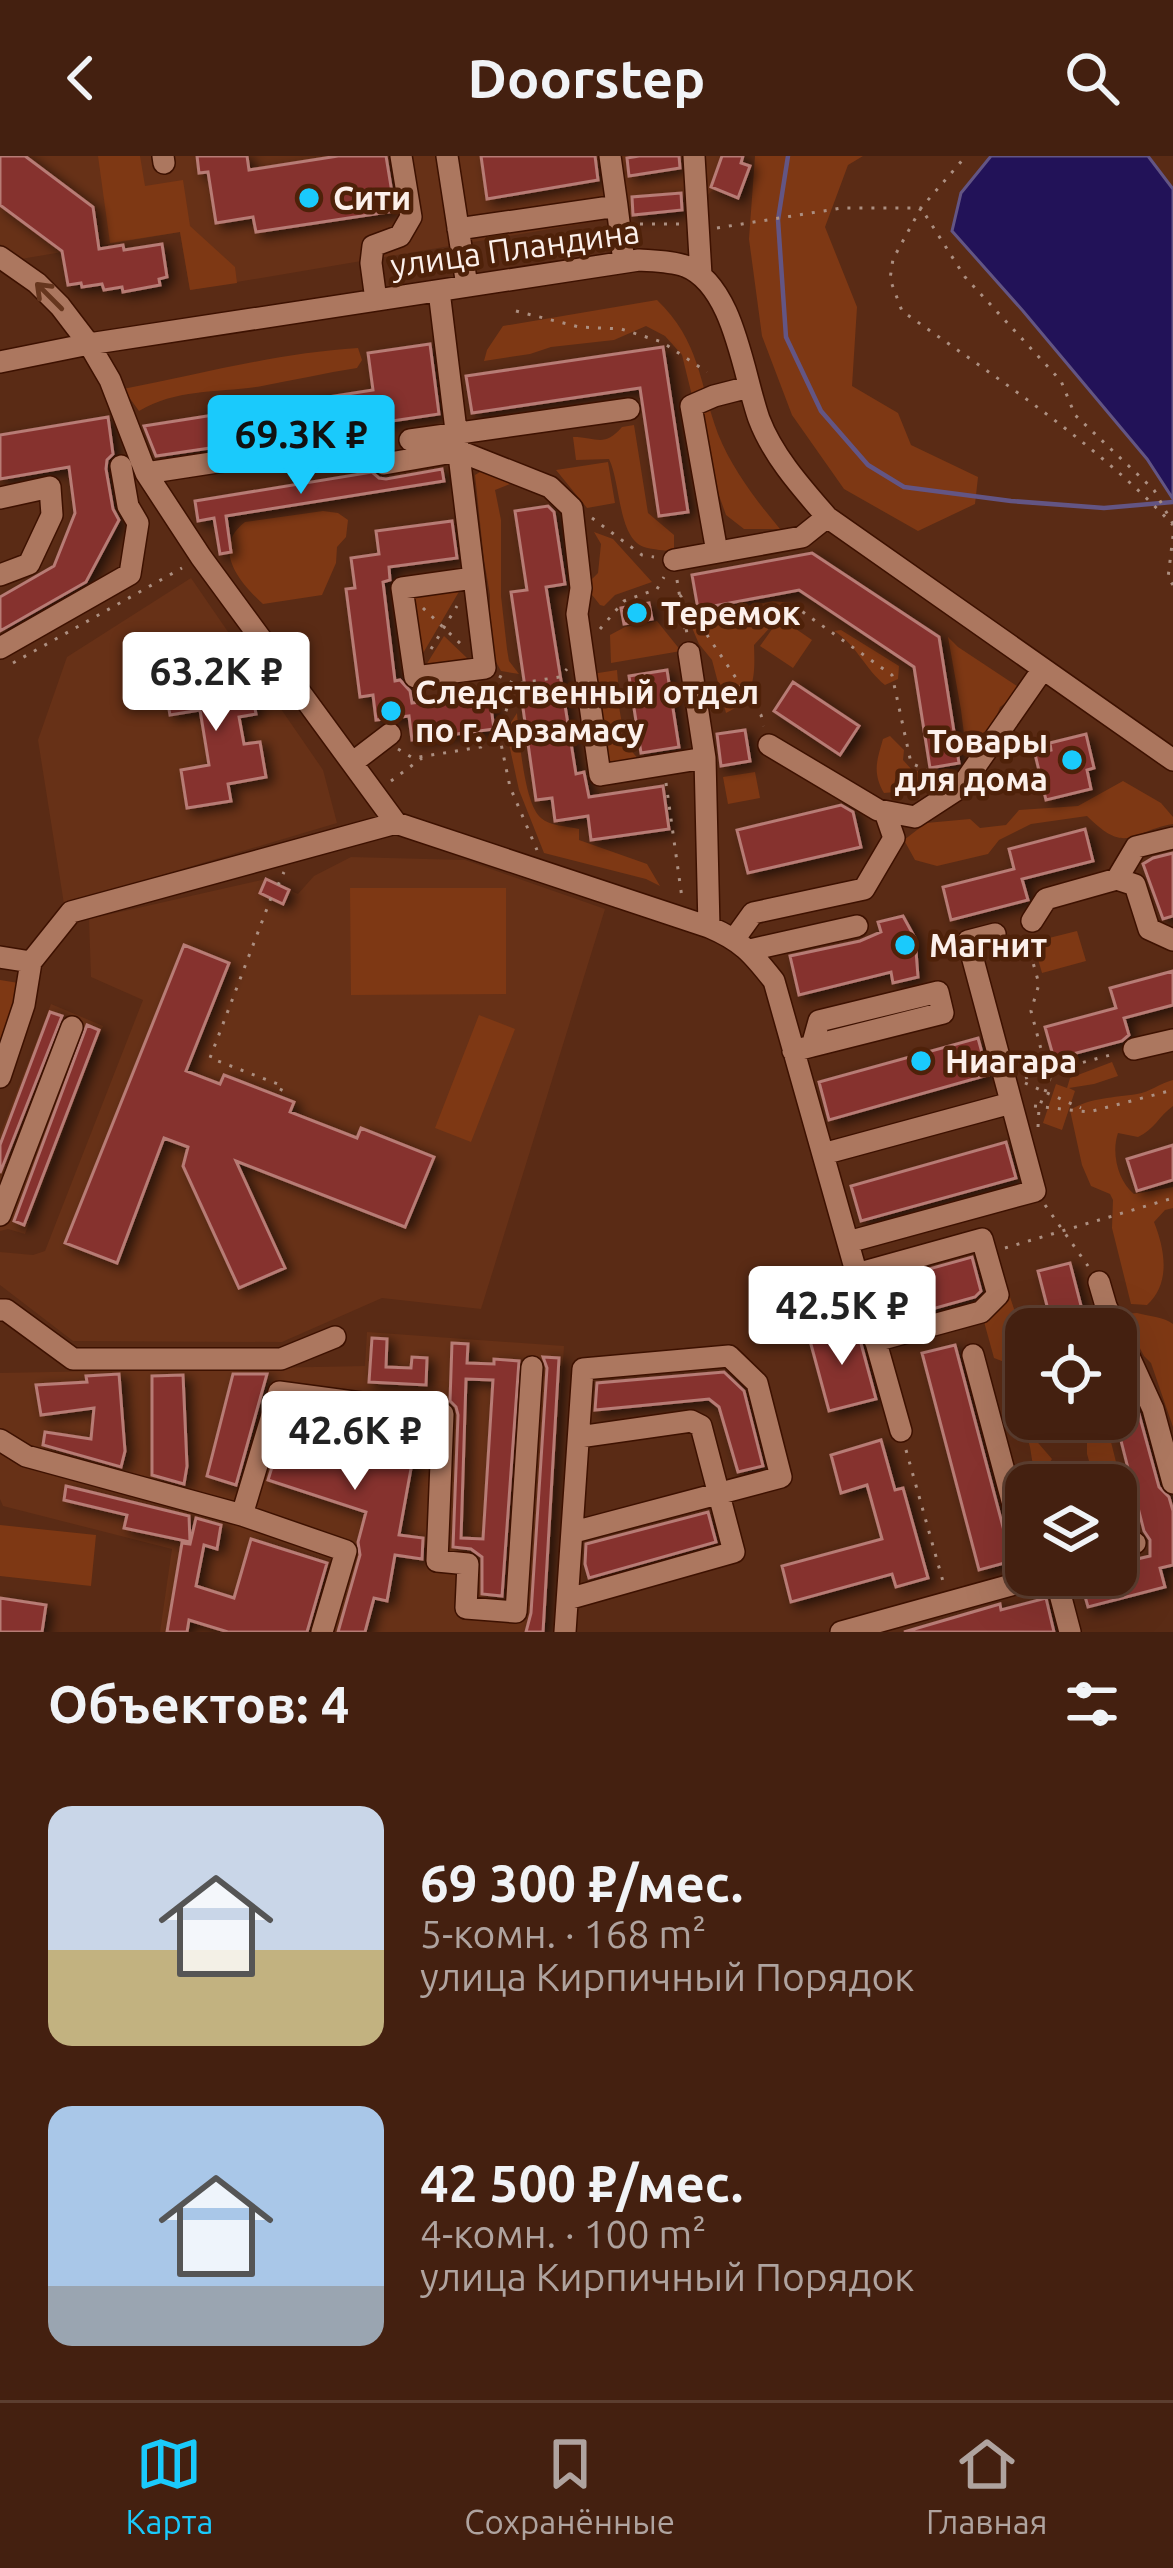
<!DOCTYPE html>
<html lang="ru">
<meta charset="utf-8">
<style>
body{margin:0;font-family:Ubuntu,sans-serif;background:#4e2d1e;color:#f1f3f6;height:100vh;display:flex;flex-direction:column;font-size:45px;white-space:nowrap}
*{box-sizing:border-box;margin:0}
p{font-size:39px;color:#afa39f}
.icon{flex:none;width:66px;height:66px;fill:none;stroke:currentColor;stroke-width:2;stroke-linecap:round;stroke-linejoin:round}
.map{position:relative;height:1476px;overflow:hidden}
.side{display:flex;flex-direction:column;background:#442010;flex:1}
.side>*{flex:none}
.tools{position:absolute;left:1005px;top:1152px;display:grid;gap:24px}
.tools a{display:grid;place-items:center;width:132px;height:132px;border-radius:24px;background:#442010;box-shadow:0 12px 48px #0002,0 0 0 3px #5c3e30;font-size:60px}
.price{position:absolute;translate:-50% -102px;padding:0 27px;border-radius:12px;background:#fff;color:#222;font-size:39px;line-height:78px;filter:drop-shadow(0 3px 6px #0008)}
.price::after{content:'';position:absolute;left:50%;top:72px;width:36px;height:27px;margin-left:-18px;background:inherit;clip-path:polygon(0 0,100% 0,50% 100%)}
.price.on{background:#1acafc;color:#111}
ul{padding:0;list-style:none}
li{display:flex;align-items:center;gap:36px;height:300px;padding:0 48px}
li span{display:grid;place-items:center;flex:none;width:336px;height:240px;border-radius:24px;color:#555}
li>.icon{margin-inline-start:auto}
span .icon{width:144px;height:144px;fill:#fffc;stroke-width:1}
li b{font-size:51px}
h2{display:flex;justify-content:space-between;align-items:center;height:144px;padding:0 48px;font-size:51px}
header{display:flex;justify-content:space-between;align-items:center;height:156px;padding:0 48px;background:#442010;font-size:54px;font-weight:700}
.dock{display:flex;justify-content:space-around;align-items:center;height:168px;border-top:3px solid #5c3e30;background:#442010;font-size:33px;color:#afa39f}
.dock a{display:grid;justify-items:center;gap:6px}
.dock .on{color:#1acafc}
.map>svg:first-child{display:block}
.built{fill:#673117}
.green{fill:#7e3814}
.water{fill:#221258;stroke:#635584;stroke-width:3}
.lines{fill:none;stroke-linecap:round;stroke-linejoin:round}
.stream{stroke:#635584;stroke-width:4.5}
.building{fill:#86312f;stroke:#b77b75;stroke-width:3;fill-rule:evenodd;filter:url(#shadow)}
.minor-casing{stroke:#3d1100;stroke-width:24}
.path{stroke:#ac8f81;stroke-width:3;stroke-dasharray:3 9;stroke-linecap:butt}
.minor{stroke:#ac775f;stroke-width:21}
.oneway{stroke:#66361e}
.poi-dot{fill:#1acafc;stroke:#4e2109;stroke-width:4.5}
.labels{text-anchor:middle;stroke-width:9;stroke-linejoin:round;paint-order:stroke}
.poi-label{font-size:33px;font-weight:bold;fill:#fcf0eb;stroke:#4e2109;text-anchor:start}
.street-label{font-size:33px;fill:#fcf0eb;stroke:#4e2109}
</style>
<header><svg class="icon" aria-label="back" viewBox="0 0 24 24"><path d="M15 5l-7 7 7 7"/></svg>Doorstep<svg class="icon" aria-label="search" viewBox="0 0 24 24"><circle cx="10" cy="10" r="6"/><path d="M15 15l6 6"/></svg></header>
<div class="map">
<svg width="1173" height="1476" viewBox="0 0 1173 1476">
<defs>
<filter id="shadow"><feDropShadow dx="6" dy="4" stdDeviation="6" flood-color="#0009"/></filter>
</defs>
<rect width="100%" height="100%" fill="#5a2b15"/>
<path class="built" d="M0 0H743L741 7 750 10 738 42 714 33 692 54 633 59 190 134 180 76 21 103 0 88Z
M191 422 323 614 337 667 64 748 38 584 67 501Z
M351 701 465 704 605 753 481 1153 382 1142 282 1186 73 1185 0 1129V1096L33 1099 45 1095 143 844 91 821 89 763 266 723 298 738 314 720Z
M51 848 103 870 25 1078 8 1073 0 1075V979Z
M367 1176 564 1190 545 1476H160L172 1393 3 1350 0 1343V1217L365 1210Z"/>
<path class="green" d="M98 0H140L145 30 183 24 190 70 235 111 237 127 190 134 180 76 110 87Z
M755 0H863L848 9 825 71 857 151 852 230 898 257 911 289 978 321 975 348 918 375 844 333 792 259 762 180 749 83Z
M657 144C700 185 699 227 718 278 732 313 756 344 780 373H744L726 359 711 317 682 199 665 180 646 170 614 184 551 191 530 198 484 205 487 194 503 170Z
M358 192 362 204 357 212C325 217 294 224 262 230 220 237 177 232 139 255L123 233C201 218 278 197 358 192Z
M634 269 648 357 674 379V396C665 394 653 394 644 391 618 382 621 328 609 303L576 304 573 281C597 281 604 292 622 271Z
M608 306 615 347 587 352 556 314Z
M485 313 515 326 495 334 501 364V440L507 493 509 505 519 518 501 515 496 506 490 478V439L484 404 475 319Z
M323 355 338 357 348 364 346 381 337 391 336 407 322 439 263 448C239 426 211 392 245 366Z
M594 376 613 383 652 426 615 439 604 450 600 449 585 430 598 417 601 388Z
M464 427 415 511 406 436Z
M773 445 792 447 754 489C755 518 756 543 726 557L712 504 699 488 690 467 719 456Z
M780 462 812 484 793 512 760 490Z
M657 465 681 495 611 507 610 479 625 471Z
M841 474 899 510 898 523 885 529C865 513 856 488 834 475Z
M444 480 467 502 463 507 423 514Z
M948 481 958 491 1023 534 1000 551 994 567 967 602 961 554Z
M617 514 618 526 596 539 598 543 617 540 623 573 604 576 603 580 620 581 639 604 603 612 592 518Z
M517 557C519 580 524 648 541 662 550 670 567 670 579 673V684L647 708 660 730 646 723 544 697 519 634 506 574Z
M890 580 904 594 903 604 913 615H924L922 624C909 632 899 636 884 637 872 616 877 604 883 583Z
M755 616 760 642 728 648 723 621Z
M1123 625 1161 647 1173 661V668C1131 675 1127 700 1087 660L1031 668 999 684 988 698 937 710 915 704 904 684 926 667 970 663 980 672 1006 669 1019 654 1078 650Z
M350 732H506V838L351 839Z
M1077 775 1086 805 1042 817 1033 786Z
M0 824 25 828 0 906Z
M479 859 515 873 471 986 435 972Z
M1112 906 1118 920 1094 928 1069 932 1075 935 1062 974 1043 967 1056 928 1067 932 1070 922Z
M1173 924V950C1159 960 1154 974 1138 981L1118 977C1111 997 1118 1025 1134 1038L1173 1031V1052L1165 1054 1154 1066C1165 1094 1171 1127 1147 1149L1131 1148 1112 1072 1113 1044 1110 1038 1091 1030 1082 1009 1070 954C1092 941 1113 942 1137 938 1150 936 1160 927 1173 924Z
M1009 1138 1018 1165 1013 1191 1026 1209V1263L1033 1281 1052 1303 1038 1325 1039 1329H1036L1030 1291 1007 1207 994 1202 983 1162Z
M1137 1157C1147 1160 1165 1161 1173 1168V1271L1151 1207 1144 1200 1122 1158Z
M1087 1276 1109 1278 1134 1378 1116 1384V1329H1096L1087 1298Z
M0 1369 96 1379 91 1430 0 1420Z"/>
<path class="water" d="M991 0H1148L1173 33V343L1147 303 1023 155 952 75 961 37Z"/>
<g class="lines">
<path class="stream" d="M788 0 778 64 786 181 821 255 868 309 904 331 1011 345 1104 352 1173 346"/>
</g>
<path class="building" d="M0 0H25L93 51 99 93 123 89 124 94 162 88 167 121 159 123 160 129 123 136 122 131 104 134 102 128 82 131 81 127 68 129 62 95 0 49Z
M197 0H247L249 14 338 0H386L395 55 256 76 253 61 216 67 208 16 199 17Z
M481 0H595L598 24 487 43Z
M639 0H679L680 12 629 20 627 2Z
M722 0H743L741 7 750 10 738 42 711 31Z
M681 37 682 54 633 59 632 41Z
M430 188 439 258 156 300 144 270 373 234 368 197Z
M663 191 688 356 659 360 640 232 472 257 466 220Z
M108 261 113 298 107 304 106 313 113 353 119 364 86 426 0 475V441L54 410 75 357 69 311 0 323V279Z
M442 313 444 325 226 360 231 396 220 398 214 362 198 365 195 345 372 316 379 322 386 323Z
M548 350 554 356 565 428 546 431 576 618 584 616 589 641 663 630 669 673 591 684 588 660 555 665 552 642 536 644 521 538H526L511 436 527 434 515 355Z
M452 365 457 402 389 411 390 424 383 426 395 525 400 524 410 535 412 547 489 537 494 573 412 584 409 560 376 564 373 539 360 541 346 433 355 432 351 402 379 398 376 375Z
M812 397 939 481 959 607 930 612 914 511 799 434 698 453 692 419Z
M649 447 652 463 624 468 621 452Z
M209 512 212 527 249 521 256 558 239 561 244 588 260 586 266 621 228 628 231 645 187 652 181 614 209 609 200 554 170 559 163 520Z
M667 514 679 591 641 597 629 520Z
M793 526 859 570 840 599 774 555Z
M745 574 750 605 721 610 717 578Z
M1086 578 1094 612 1087 614 1091 633 1046 644 1035 598 1051 594 1050 587Z
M841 649 853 656 861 691 748 717 737 674Z
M1085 673 1093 705 1022 723 1028 744 951 764 943 731 1014 713 1009 693Z
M1173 697V760L1163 763 1143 708 1153 702Z
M266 723 289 734 283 748 260 737Z
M903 760 915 782 918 821 893 827 891 816 799 839 790 800 860 785 881 776 878 766Z
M184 789 229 807 186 915 220 928 224 919 294 946 290 956 357 982 361 972 434 1001 405 1071 236 1005 285 1112 239 1132 183 1010 188 991 164 982 117 1107 65 1087Z
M1173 815V849L1124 862 1129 879 1122 885 1054 903 1045 871 1116 852 1110 832Z
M50 856 62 860 0 1017V989Z
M87 869 99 874 24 1069 14 1065Z
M978 882 988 919 829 964 819 926Z
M1006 986 1016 1022 861 1065 851 1030Z
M1173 989V1024L1137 1035 1127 1003Z
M972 1101 981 1135 975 1141 893 1164 882 1126Z
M1070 1107 1087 1173H1053L1038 1115Z
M856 1169 876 1243 829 1255 809 1181Z
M372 1182 387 1183 386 1211 411 1212 412 1201 427 1202 426 1229 369 1226Z
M452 1187 468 1188 467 1207 494 1208V1203L519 1205 502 1440 482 1438V1401L471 1393 453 1391 458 1259 456 1251 450 1245ZM466 1223 493 1224 483 1383 461 1382Z
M955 1189 1012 1405 979 1414 922 1197Z
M543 1201 559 1202 543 1476H526L531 1457 547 1212Z
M724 1216 744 1235 763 1310 738 1316 719 1251 709 1243 595 1254 597 1227Z
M119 1218 125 1295 121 1311 43 1289 45 1276 91 1283 94 1252 41 1259 36 1229 87 1226 86 1220Z
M233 1218H267L236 1329 207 1320Z
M183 1219 187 1310 184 1328 152 1319V1220Z
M1132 1243 1139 1258 1159 1331 1169 1341 1173 1355V1409L1160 1412 1165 1431 1088 1451 1079 1419H1116V1408L1150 1400V1384L1144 1375 1116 1265V1247Z
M290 1253 313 1256 386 1278 388 1269 427 1281 426 1299 414 1296 399 1379 423 1382 422 1403 395 1399 387 1445 374 1442 365 1476H338L360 1399 358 1386 366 1356 268 1324Z
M881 1284 895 1334 903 1332 928 1422 896 1431 892 1418 791 1446 782 1410 882 1383 867 1329 841 1337 831 1299Z
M66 1330 189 1360 190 1386 124 1372 127 1359 64 1344Z
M708 1356 716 1386 589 1422 585 1408 586 1388Z
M196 1362 221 1369 217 1393 204 1389 196 1430 234 1442 251 1383 327 1407 307 1476H228L189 1464 187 1476H167L182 1387 190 1388Z
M0 1442 46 1449 42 1476H0Z
M1046 1442 1054 1476H904L1000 1448 1001 1454Z"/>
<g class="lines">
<defs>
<path id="minor" d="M163 0 164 7
M447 0 467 130
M610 0 617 50
M694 0 701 119
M458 73 617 50 624 106
M0 101 37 127 60 150 89 188 110 224 146 317 201 401 396 667 709 771C742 785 752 797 774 825L901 1275
M439 135 485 512 415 521 402 432 473 422
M376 144 371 107 373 90 400 80 411 61 401 0
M0 206 89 188 639 104C653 105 671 105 685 110 734 129 743 218 759 263 773 300 801 331 827 361L1173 604
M410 284 629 253
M146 317 374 282 384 308 459 295 550 331 572 352 581 432 577 458 600 619 705 602
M0 342 50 331 52 359 29 408 0 419
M717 396 691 250 714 240 749 231
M674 404 802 381 827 361
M0 492 130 418 138 367 128 350 121 310
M689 497 705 602 709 771
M769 589 878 654 915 661 961 631 1043 513
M352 607 390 578
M1117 723 1135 729 1149 773 1173 784
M1032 765 1046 743 1117 723 1136 691 1173 682
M735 782 753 757 864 733 894 682 885 656
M750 794 857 770
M0 801 31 806 71 756 396 667
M1134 893 1173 884
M793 895 812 890 819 865 938 836 943 857 812 890
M0 921 24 849 31 806
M823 998 1011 947
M0 1059 72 871
M848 1086 1035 1035 968 785 995 778
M856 1118 982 1083 998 1139 981 1156 875 1185
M1099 1126 1106 1150 1153 1253 1173 1327
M0 1154H6L73 1203H281L335 1181
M973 1199 1026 1397
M0 1284 26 1300 242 1359 346 1395 322 1476
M242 1359 279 1236 443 1258 437 1405 468 1408 466 1452 516 1456 532 1211
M1116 1392 1135 1387
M1055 1419 1070 1476
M568 1443 734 1396 701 1270 691 1265 579 1281
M565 1476 583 1213 729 1200 757 1227 781 1321 574 1376
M841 1476 1047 1419"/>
</defs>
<use href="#minor" class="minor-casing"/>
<path class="path" d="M640 68H679
M717 72 842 52H921L966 0
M516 155 579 171 621 173 662 186 707 216
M592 362 642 399 654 401
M1173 368 1154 334 1075 259 1061 225 965 121 921 52 893 103 890 123 902 155C995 221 1094 285 1173 369
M1173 380 1168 422 1173 429
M677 424 685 473
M680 439 761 559 764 570
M423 452 464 491
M600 473 624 445 657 433 664 421
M685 475 800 454 892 519 911 607 943 622
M431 493 457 450
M13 507 182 412
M499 520 514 528 560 521 567 513
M499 578 510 631 537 694
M398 593 413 602 481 591 499 577 514 530
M391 625 422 602
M666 627 682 742
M278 729 284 716
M271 742 210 902 283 930 278 940
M1027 785 1039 828 1031 855 1047 916
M1025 922 1114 898
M1025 927 1081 952
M1034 950 1089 956 1173 934
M1038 971 1039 952 1052 917
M1045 1049 1088 1110
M1005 1092 1173 1042
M906 1294 944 1429"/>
<use href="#minor" class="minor"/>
</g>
<defs><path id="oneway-shaft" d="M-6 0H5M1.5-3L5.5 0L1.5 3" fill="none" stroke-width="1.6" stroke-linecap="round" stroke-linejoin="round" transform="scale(3)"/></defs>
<use class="oneway" href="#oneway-shaft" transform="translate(49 140) rotate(-135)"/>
<g class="poi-dot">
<circle cx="309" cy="42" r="12"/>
<circle cx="637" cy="457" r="12"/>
<circle cx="391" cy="555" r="12"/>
<circle cx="1072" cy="604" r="12"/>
<circle cx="905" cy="789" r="12"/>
<circle cx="921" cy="905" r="12"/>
</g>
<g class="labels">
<g class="poi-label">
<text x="333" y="54">Сити</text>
<text x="661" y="469">Теремок</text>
<text x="415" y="548">Следственный отдел<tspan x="415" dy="38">по г. Арзамасу</tspan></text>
<text x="1048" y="597" text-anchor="end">Товары<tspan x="1048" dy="38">для дома</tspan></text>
<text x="929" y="801">Магнит</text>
<text x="945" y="917">Ниагара</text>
</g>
<g class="street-label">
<text transform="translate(515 92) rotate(-8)" y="12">улица Пландина</text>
</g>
</g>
</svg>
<div class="tools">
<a><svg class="icon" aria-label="locate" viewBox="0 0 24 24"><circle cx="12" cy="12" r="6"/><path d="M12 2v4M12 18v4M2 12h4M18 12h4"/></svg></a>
<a><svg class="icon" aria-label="layers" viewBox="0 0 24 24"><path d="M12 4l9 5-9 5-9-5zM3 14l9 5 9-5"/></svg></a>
</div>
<b class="price on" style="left:301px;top:341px">69.3K ₽</b>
<b class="price" style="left:216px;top:578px">63.2K ₽</b>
<b class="price" style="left:842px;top:1212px">42.5K ₽</b>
<b class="price" style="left:355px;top:1337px">42.6K ₽</b>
</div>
<section class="side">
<h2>Объектов: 4<svg class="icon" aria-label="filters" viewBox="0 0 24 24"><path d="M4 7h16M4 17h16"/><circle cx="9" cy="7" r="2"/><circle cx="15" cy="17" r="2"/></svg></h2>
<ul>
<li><span style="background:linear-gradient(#c9d6e8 60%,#c2b280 0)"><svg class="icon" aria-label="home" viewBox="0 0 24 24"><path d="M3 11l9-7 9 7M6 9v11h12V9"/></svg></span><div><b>69 300 ₽/мес.</b><p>5-комн. · 168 m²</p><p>улица Кирпичный Порядок</p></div></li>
<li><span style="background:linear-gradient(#a9c7e8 75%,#9aa5b1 0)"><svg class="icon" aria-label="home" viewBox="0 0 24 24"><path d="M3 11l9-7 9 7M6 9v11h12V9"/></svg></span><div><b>42 500 ₽/мес.</b><p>4-комн. · 100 m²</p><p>улица Кирпичный Порядок</p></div></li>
</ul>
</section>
<nav class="dock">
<a class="on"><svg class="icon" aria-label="map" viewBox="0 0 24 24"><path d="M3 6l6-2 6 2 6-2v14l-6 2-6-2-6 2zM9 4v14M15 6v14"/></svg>Карта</a>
<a><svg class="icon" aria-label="saved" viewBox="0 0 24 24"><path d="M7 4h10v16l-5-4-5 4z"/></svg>Сохранённые</a>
<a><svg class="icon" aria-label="home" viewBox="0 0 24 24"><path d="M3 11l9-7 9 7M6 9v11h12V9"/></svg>Главная</a>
</nav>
